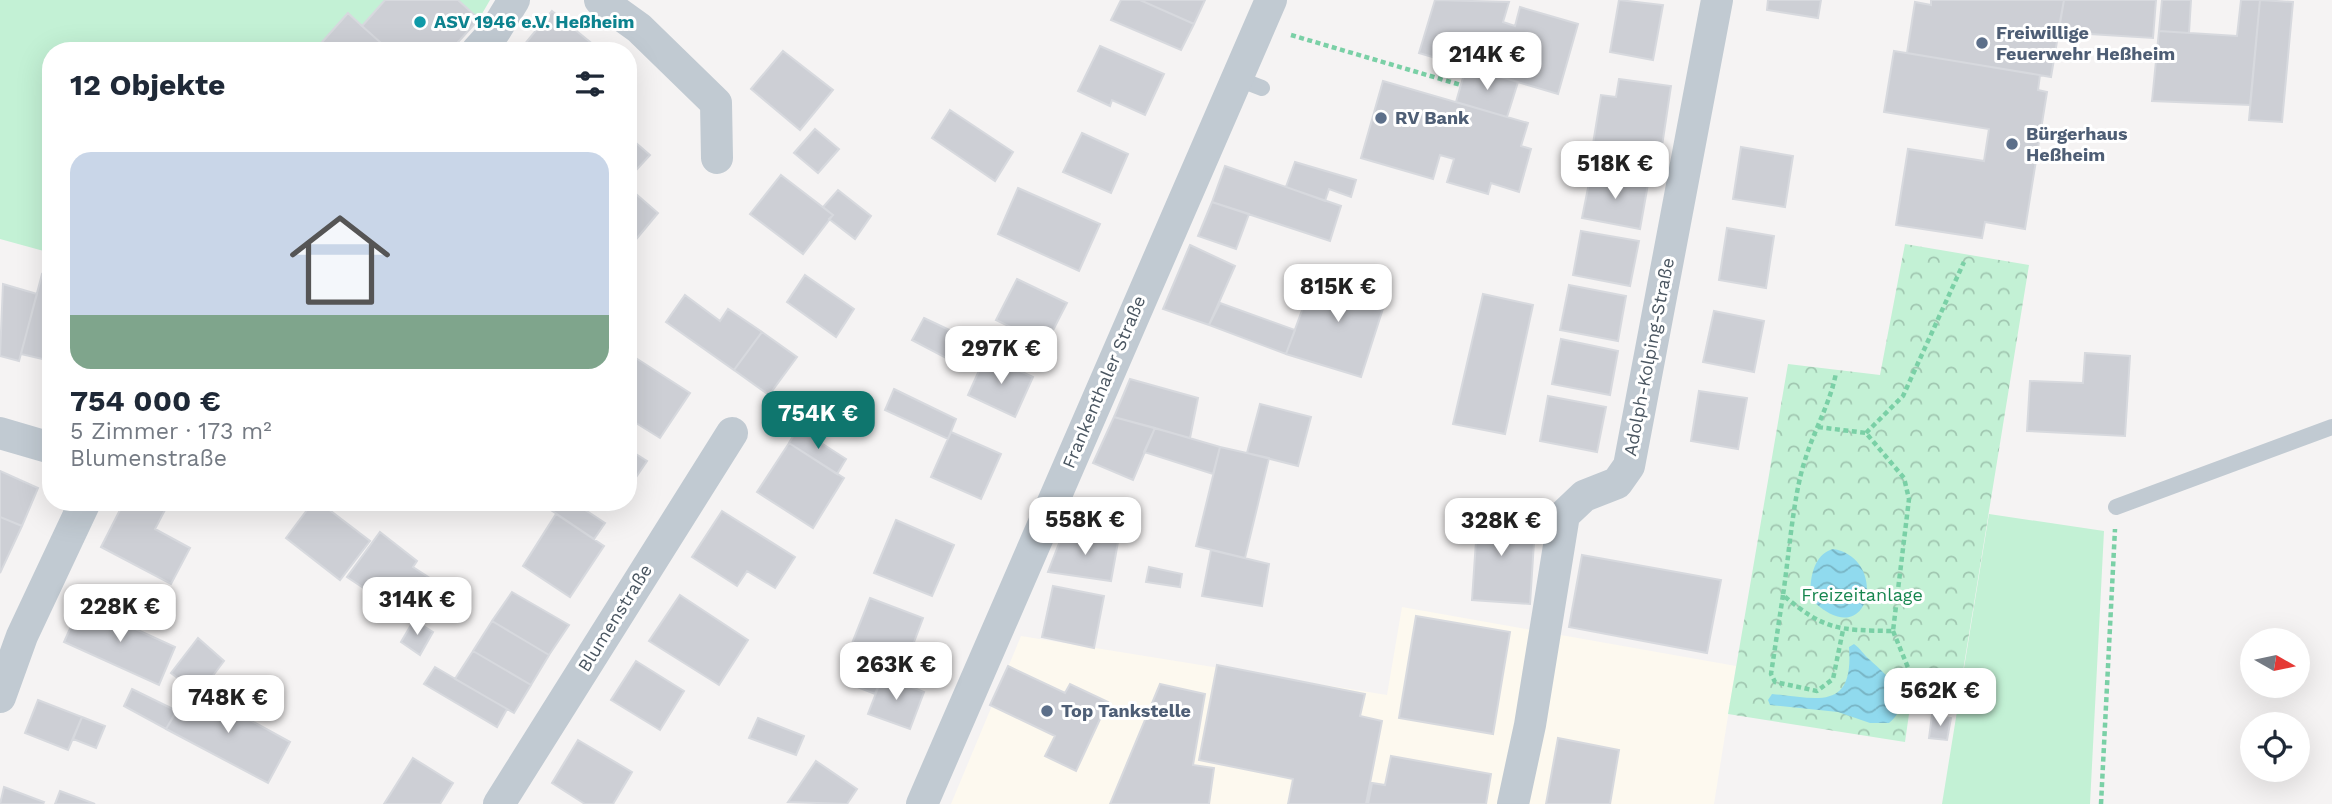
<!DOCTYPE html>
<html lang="de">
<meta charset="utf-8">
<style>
body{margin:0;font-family:"Work Sans",sans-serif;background:#f2f2f3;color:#1f2937;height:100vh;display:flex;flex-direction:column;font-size:26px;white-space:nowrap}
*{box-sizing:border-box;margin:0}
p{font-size:23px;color:#747a83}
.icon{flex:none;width:38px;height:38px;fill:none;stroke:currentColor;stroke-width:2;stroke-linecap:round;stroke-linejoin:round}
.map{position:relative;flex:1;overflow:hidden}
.panel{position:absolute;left:42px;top:42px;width:595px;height:469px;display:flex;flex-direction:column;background:#fff;border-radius:28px;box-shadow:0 7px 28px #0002}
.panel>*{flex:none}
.needle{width:46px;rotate:99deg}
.controls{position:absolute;left:2240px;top:628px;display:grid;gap:14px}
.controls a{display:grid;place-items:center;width:70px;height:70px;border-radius:50%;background:#fff;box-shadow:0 7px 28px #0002;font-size:35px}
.price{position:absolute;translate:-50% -60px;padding:0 16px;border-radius:14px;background:#fff;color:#222;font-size:23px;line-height:46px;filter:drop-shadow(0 2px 4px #0008)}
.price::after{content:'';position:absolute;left:50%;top:42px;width:21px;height:16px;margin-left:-10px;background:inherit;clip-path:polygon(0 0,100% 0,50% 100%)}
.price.current{background:#0f766e;color:#fff}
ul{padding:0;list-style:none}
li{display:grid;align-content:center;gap:14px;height:371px;padding:0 28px}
li span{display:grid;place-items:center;height:217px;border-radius:21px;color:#555}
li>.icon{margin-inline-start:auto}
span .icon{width:126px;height:126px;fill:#fffc;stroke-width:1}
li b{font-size:30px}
h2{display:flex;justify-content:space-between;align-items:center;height:84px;padding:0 28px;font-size:30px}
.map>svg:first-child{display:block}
.commercial{fill:#fdf9ef}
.grass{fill:#c3f1d5}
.park{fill:url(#park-crowns)}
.water{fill:url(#water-waves)}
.building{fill:#cdcfd5;stroke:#d7d9de;stroke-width:2}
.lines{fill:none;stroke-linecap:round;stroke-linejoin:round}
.path{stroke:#7ad0a6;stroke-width:4.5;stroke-dasharray:5 3.5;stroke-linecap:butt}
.lane{stroke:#c1cad2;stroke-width:16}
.street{stroke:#c1cad2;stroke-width:32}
.culture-dot{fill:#0f9aa8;stroke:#fff;stroke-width:2.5}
.service-dot{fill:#5c6f8a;stroke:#fff;stroke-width:2.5}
.labels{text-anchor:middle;stroke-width:6;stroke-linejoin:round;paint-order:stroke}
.culture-label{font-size:18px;font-weight:bold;fill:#0d838f;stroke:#fff;text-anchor:start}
.service-label{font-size:18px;font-weight:bold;fill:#4e5e75;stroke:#fff;text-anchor:start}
.street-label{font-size:18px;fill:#4a5661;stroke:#fff}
.park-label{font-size:18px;fill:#17864f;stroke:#fff}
</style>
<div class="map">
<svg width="2332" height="804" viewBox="0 0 2332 804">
<defs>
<pattern id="park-crowns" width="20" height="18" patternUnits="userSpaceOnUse" patternTransform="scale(1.75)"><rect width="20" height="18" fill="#c3f1d5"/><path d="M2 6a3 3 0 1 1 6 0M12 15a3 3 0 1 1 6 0" fill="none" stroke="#a0c6b0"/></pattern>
<pattern id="water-waves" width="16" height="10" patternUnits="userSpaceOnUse" patternTransform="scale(1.75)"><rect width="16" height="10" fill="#90daee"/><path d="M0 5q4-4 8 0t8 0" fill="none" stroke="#78b4c4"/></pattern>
</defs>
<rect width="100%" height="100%" fill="#f5f3f3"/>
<path class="commercial" d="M1402 607 1736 666 1714 804H951L1021 636 1387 695Z"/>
<path class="grass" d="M0 0H490L479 19 450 51H51V253L0 239Z
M1989 514 2104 531 2090 804H1942Z"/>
<path class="park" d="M1905 244 2029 265 1956 714 1910 707 1905 742 1728 714 1788 364 1880 375Z"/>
<path class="water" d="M1833 549C1890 558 1870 657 1812 600 1808 583 1813 554 1833 549Z
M1854 644C1860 648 1864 655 1870 660 1888 676 1916 701 1889 723H1870L1838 712 1770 705 1768 700 1772 694C1817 698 1854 712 1849 647Z"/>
<path class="building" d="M385 0H458L479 19 450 51H390L362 26Z
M1121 0H1140L1194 24 1181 50 1111 20Z
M1140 0H1205L1194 24Z
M1435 0 1509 2 1503 22 1515 26 1520 7 1578 24 1558 94 1419 53Z
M1619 0 1663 5 1653 60 1610 52Z
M1768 0H1821L1818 18 1767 10Z
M1931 0H2064L2051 77 1907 53 1915 2 1931 5Z
M2064 0H2156L2153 38 2058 32Z
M2162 0H2191L2189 33 2159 31Z
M2241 0H2260L2250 105 2152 101 2159 31 2237 36Z
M2260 0 2293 2 2282 122 2249 120Z
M552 11 595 46 592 51H519Z
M348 13 362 26 390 51H314Z
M1100 46 1164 74 1145 115 1112 100 1110 106 1078 91Z
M783 51 833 90 800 130 751 89Z
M1894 51 2040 75 2038 90 2047 92 2025 229 1985 222 1982 238 1896 225 1908 149 1984 161 1989 129 1884 112Z
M1466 67 1518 82 1507 117 1456 102Z
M1619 79 1671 86 1662 146 1646 143 1643 157 1592 150 1601 95 1616 97Z
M1383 81 1528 123 1521 146 1531 149 1519 192 1491 183 1488 194 1447 182 1454 159 1440 155 1433 179 1361 158Z
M950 110 1013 152 995 181 932 138Z
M815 129 839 149 818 173 794 153Z
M1082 133 1128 154 1111 193 1063 172Z
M628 136 650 155 628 179Z
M1741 147 1793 156 1785 207 1733 199Z
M1295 162 1356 180 1351 197 1329 189 1325 201 1286 187Z
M1225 166 1341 206 1330 241 1212 202Z
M1591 173 1648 184 1640 229 1582 218Z
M781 175 833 215 803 254 750 214Z
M1018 188 1100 224 1079 271 998 234Z
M838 190 871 216 855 239 829 219 833 215 823 207Z
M636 194 658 213 633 243 628 239V203Z
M1212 202 1249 214 1236 249 1198 236Z
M1727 228 1774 236 1766 288 1719 280Z
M1581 231 1639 241 1630 286 1573 275Z
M1190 245 1235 266 1209 325 1163 309Z
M1316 272 1388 293 1361 377 1286 354Z
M42 274 51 277V361L21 354Z
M805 275 854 309 836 337 787 302Z
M1017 279 1067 303 1046 344 996 320Z
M3 284 37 294 19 361 0 356Z
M1569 285 1626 296 1618 341 1560 330Z
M1483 294 1533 305 1505 434 1453 424Z
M685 295 720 321 728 309 762 332 734 370 666 322Z
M1220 303 1295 330 1286 354 1209 325Z
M1714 311 1764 321 1754 372 1703 362Z
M924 318 958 334 946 358 912 340Z
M762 332 797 357 769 395 734 370Z
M1561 339 1618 351 1610 395 1552 384Z
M628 353 690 393 660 438 628 418Z
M2085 353 2130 356 2125 436 2027 431 2030 381 2083 383Z
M986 355 1033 377 1015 417 968 395Z
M1130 379 1198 398 1190 438 1114 417Z
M894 389 956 419 948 439 885 410Z
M1699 391 1747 398 1738 449 1691 441Z
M1548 396 1606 407 1597 452 1540 441Z
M1260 404 1311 417 1298 466 1247 453Z
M1114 417 1155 428 1133 480 1093 463Z
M798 428 846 459 837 474 789 443Z
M1155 428 1220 447 1213 474 1144 452Z
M951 432 1001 454 981 499 931 477Z
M789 443 844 478 813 528 757 492Z
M1220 447 1269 458 1245 558 1196 546Z
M628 449 647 461 628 489Z
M0 471 38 488 22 526 0 517Z
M124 502H156L166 508 155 529 190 548 171 584 101 547Z
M313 502H319L370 541 340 580 286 538Z
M539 502H573L605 523 594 539Z
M722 511 795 557 775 588 747 571 737 586 692 557Z
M1470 511 1526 515 1524 542H1534L1530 604 1472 600 1476 541 1468 540Z
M556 514 604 546 570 597 523 566Z
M0 517 22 526 0 573Z
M896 520 954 545 932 596 874 573Z
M380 532 417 561 413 567 436 582 410 619 347 577Z
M1063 533 1118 542 1111 581 1048 572Z
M1211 550 1269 564 1262 606 1202 596Z
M1582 555 1721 580 1707 653 1569 627Z
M1149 567 1182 574 1180 587 1146 582Z
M1053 586 1104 596 1094 648 1042 637Z
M512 592 569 625 549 655 492 621Z
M680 595 748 640 719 685 649 641Z
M870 598 923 618 905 666 851 646Z
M81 604 175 647 159 685 64 642Z
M1416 616 1510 632 1493 734 1399 718Z
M414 620 433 632 420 655 401 642Z
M492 621 549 655 531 685 473 651Z
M198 638 224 661 199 694 171 673Z
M473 651 531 685 514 713 455 679Z
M636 661 684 691 660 730 611 700Z
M1217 665 1365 694 1360 716 1382 721 1366 804H1288L1293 779 1199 760Z
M860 666 883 675 875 694 852 685Z
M1008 666 1065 693 1070 684 1108 702 1076 771 1045 756 1055 736 990 705Z
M435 667 507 709 497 727 424 684Z
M883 675 924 692 910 729 868 714Z
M1160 684 1205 694 1193 765 1214 768 1209 804H1110Z
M190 687 290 742 268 783 166 729Z
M132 689 177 711 166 729 124 706Z
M38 700 82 717 68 750 25 733Z
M1932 715 1951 718 1947 740 1929 738Z
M82 717 105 726 96 748 73 739Z
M758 718 804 736 796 755 749 738Z
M1558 738 1619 750 1610 804H1546Z
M578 740 632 772 613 804H585L552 783Z
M1391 756 1491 774 1486 804H1368L1372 783 1385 785Z
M413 758 453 783 440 804H384Z
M816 761 857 789 847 804 788 802Z
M4 787 44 802 43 804H0Z
M60 791 95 804H55Z"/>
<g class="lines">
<path class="path" d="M1291 35 1461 85
M1818 427 1866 433 1904 478 1909 499 1893 631C1839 630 1825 631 1783 595 1789 556 1793 496 1805 460 1814 430 1830 404 1836 373
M1866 433 1903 396 1964 262
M1783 595 1771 674 1775 682 1817 691 1833 679 1843 630
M1893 631 1925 709
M2101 804 2115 529"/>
<path class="lane" d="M1236 78 1262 88
M2116 507 2332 427"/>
<path class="street" d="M600 0 639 28 716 103 717 158
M477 51 495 31 514 0
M0 433 51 448
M0 697 22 636 85 502
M499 804 732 433
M922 804 1271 0
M1513 804 1530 725 1564 515 1584 496 1617 483 1629 466 1717 0"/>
</g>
<circle class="culture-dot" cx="420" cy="22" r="7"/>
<g class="service-dot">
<circle cx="1982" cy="43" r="7"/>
<circle cx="1381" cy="118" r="7"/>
<circle cx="2012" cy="144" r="7"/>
<circle cx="1047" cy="711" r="7"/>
</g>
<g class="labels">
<g class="culture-label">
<text x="434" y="28">ASV 1946 e.V. Heßheim</text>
</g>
<g class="service-label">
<text x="1996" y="39">Freiwillige<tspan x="1996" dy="21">Feuerwehr Heßheim</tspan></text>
<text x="1395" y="124">RV Bank</text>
<text x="2026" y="140">Bürgerhaus<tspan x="2026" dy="21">Heßheim</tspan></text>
<text x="1061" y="717">Top Tankstelle</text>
</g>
<g class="street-label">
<text transform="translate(1649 357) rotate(-79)" y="6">Adolph-Kolping-Straße</text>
<text transform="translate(1104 382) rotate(-67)" y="6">Frankenthaler Straße</text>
<text transform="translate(615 618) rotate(-58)" y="6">Blumenstraße</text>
</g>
<g class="park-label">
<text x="1862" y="601">Freizeitanlage</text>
</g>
</g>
</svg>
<div class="controls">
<a><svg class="needle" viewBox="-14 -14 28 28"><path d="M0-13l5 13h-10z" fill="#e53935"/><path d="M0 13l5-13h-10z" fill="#747a83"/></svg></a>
<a><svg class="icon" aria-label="locate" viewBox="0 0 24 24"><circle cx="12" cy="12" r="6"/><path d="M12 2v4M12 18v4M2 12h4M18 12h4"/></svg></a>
</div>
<b class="price" style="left:1487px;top:92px">214K €</b>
<b class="price" style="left:1615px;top:201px">518K €</b>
<b class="price" style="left:1338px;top:324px">815K €</b>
<b class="price" style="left:1001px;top:386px">297K €</b>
<b class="price current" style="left:818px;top:451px">754K €</b>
<b class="price" style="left:1085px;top:557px">558K €</b>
<b class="price" style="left:1501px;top:558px">328K €</b>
<b class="price" style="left:417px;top:637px">314K €</b>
<b class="price" style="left:120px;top:644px">228K €</b>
<b class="price" style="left:896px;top:702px">263K €</b>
<b class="price" style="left:1940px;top:728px">562K €</b>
<b class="price" style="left:228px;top:735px">748K €</b>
<section class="panel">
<h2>12 Objekte<svg class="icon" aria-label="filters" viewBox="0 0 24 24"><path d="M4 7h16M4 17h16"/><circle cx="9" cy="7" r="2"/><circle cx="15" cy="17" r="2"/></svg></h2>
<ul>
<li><span style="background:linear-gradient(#c9d6e8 75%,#7fa58c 0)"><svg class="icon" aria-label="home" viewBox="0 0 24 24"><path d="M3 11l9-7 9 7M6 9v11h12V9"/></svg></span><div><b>754 000 €</b><p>5 Zimmer · 173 m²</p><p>Blumenstraße</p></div></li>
</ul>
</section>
</div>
